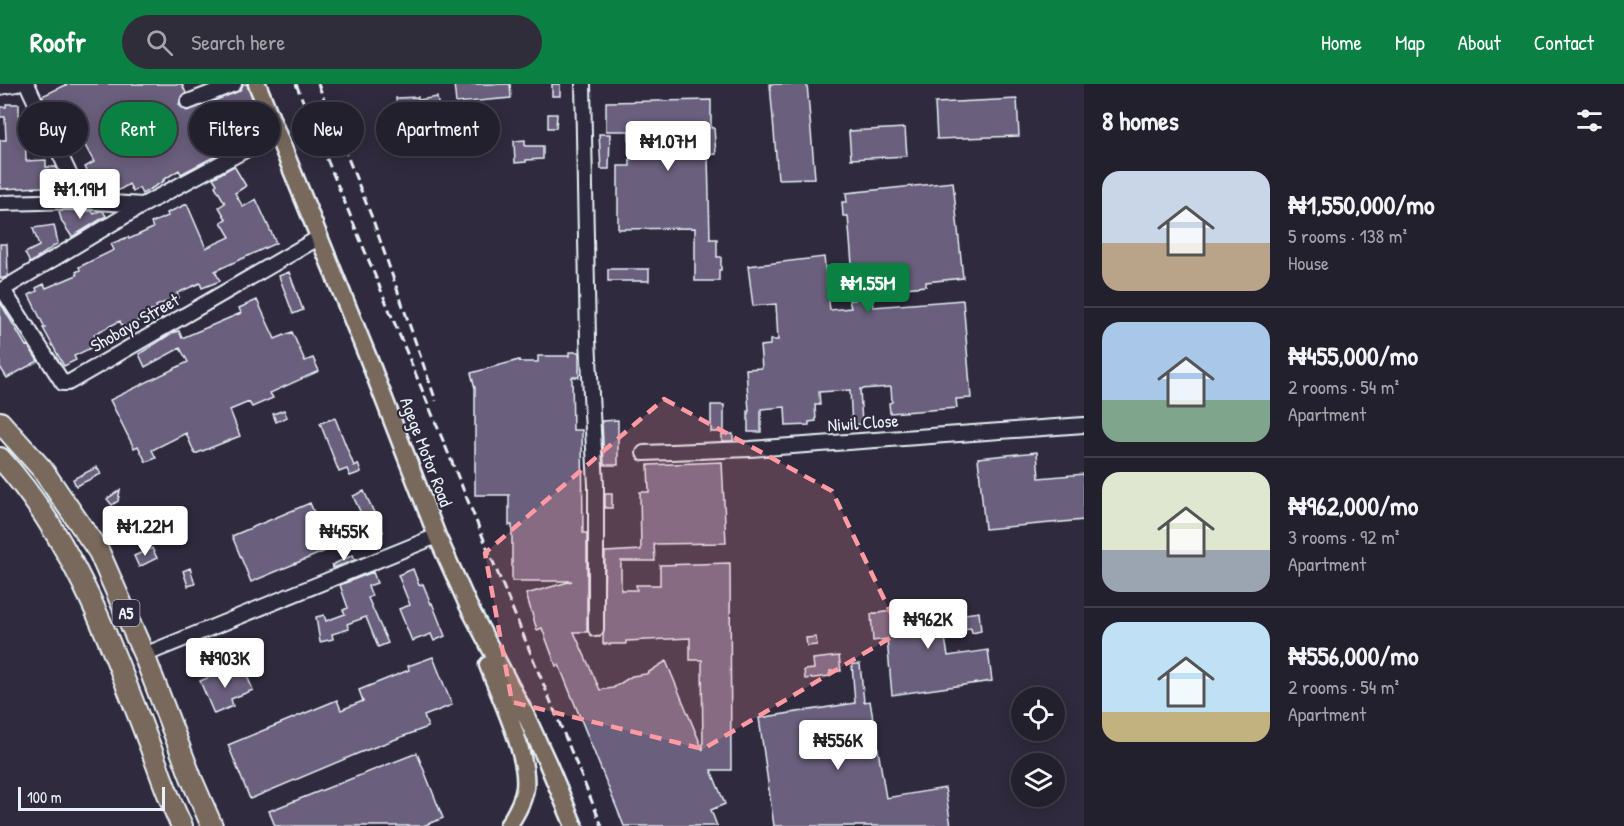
<!DOCTYPE html>
<meta charset="utf-8">
<style>
body{margin:0;font-family:"Patrick Hand",sans-serif;background:#2f2d3a;color:#f1f3f6;height:100vh;display:flex;flex-direction:column;font-size:22px;white-space:nowrap}
*{box-sizing:border-box;margin:0}
p{font-size:20px;color:#a3a3aa}
.icon{flex:none;width:33px;height:33px;fill:none;stroke:currentColor;stroke-width:2;stroke-linecap:round;stroke-linejoin:round}
.map{position:relative;flex:1;overflow:hidden}
.panel{display:flex;flex-direction:column;background:#23202e;width:540px}
.panel>*{flex:none}
.hud{position:absolute;left:18px;top:18px;width:570px;height:54px;display:flex;gap:12px}
.controls{position:absolute;left:1011px;top:603px;display:grid;gap:12px}
.controls a{display:grid;place-items:center;width:54px;height:54px;border-radius:50%;background:#23202e;box-shadow:0 3px 15px #0003,0 0 0 2px #403e4a;font-size:30px}
.scale{position:absolute;left:18px;bottom:15px;width:147px;box-sizing:border-box;padding-left:6px;border:3px solid #e8f1f8;border-top:0;font-size:16px;line-height:21px;white-space:nowrap;color:#e8f1f8;-webkit-text-stroke:4px #2f2a3d;paint-order:stroke}
.price{position:absolute;translate:-50% -51px;padding:0 14px;border-radius:6px;background:#fff;color:#222;font-size:20px;line-height:39px;filter:drop-shadow(0 2px 3px #0008)}
.price::after{content:'';position:absolute;left:50%;top:36px;width:18px;height:14px;margin-left:-9px;background:inherit;clip-path:polygon(0 0,100% 0,50% 100%)}
.price.selected{background:#0b8043;color:#fff}
ul{padding:0;list-style:none}
li{display:flex;align-items:center;gap:18px;height:150px;padding:0 18px}
li+li{border-top:2px solid #403e4a}
li span{display:grid;place-items:center;flex:none;width:168px;height:120px;border-radius:18px;color:#555}
li>.icon{margin-inline-start:auto}
span .icon{width:72px;height:72px;fill:#fffc;stroke-width:1}
li b{font-size:26px}
h2{display:flex;justify-content:space-between;align-items:center;height:72px;padding:0 18px;font-size:26px}
.chip{padding:0 21px;border-radius:27px;background:#23202e;box-shadow:0 3px 15px #0003,0 0 0 2px #403e4a;font-size:21px;line-height:54px}
.chip.selected{background:#0b8043;color:#fff}
header{display:flex;align-items:center;gap:36px;box-sizing:border-box;height:84px;padding:0 30px;background:#0b8043;color:#fff}
header strong{font-size:28px}
nav{display:flex;gap:33px;margin-inline-start:auto;font-size:21px}
.search{width:420px;height:54px;background:#2f2d3a;display:flex;align-items:center;gap:15px;box-sizing:border-box;padding:0 21px;border-radius:33px;color:#a3a3aa;font-size:22px}
main{display:flex;flex:1;min-height:0}
.map>svg:first-child{display:block}
.building{fill:#6a5e7b;stroke:#e8f1f8;stroke-width:1.5}
.lines{fill:none;stroke-linecap:round;stroke-linejoin:round}
.minor-casing{stroke:#e8f1f8;stroke-width:18}
.major-casing{stroke:#e8f1f8;stroke-width:21}
.highway-casing{stroke:#e8f1f8;stroke-width:24}
.minor{stroke:#2f2a3d;stroke-width:14}
.major{stroke:#78695c;stroke-width:16}
.highway{stroke:#78695c;stroke-width:20}
.rail{stroke:#e8f1f8;stroke-width:3;stroke-dasharray:9 4.5;stroke-linecap:butt}
.marked{fill:#ff9aa2;fill-opacity:0.2;stroke:#ff9aa2;stroke-width:4.5;stroke-dasharray:12 8;stroke-linejoin:round}
.labels{text-anchor:middle;stroke-width:4.5;stroke-linejoin:round;paint-order:stroke}
.shield{fill:#2f2a3d;stroke:#b0b5c0;stroke-width:1.5}
.shield-label{font-size:16px;font-weight:bold;fill:#e8f1f8}
.street-label{font-size:18px;fill:#e8f1f8;stroke:#2f2a3d}
</style>
<header>
<strong>Roofr</strong>
<div class="search"><svg class="icon" aria-label="search" viewBox="0 0 24 24"><circle cx="10" cy="10" r="6"/><path d="M15 15l6 6"/></svg>Search here</div>
<nav><a>Home</a><a>Map</a><a>About</a><a>Contact</a></nav>
</header>
<main>
<div class="map">
<svg width="1084" height="742" viewBox="0 0 1084 742">
<rect width="100%" height="100%" fill="#2f2a3d"/>
<filter id="ink" filterUnits="userSpaceOnUse"><feTurbulence type="fractalNoise" baseFrequency=".0167" numOctaves="2"/><feDisplacementMap in="SourceGraphic" scale="12" xChannelSelector="R" yChannelSelector="G"/><feConvolveMatrix kernelMatrix="1 2 1 2 8 2 1 2 1" color-interpolation-filters="sRGB"/></filter>
<g filter="url(#ink)">
<path class="building" d="M68 0H182L186 9 181 13 179 21 187 27 237 8 241 5 243 0H247L264 44 220 62 223 68 181 90 179 86 163 96 164 97 142 110 139 104 133 108 129 100 118 107 112 97 109 99 108 97 96 103 85 83 94 78 83 58 76 62 57 30 53 32 42 12Z
M454 0H510L511 14 456 19Z
M552 0H560V12H552Z
M770 0H807L815 94 778 95Z
M418 13V16L437 13 439 24 397 29 396 14Z
M1017 15 1019 52 937 55 935 19Z
M711 16V44H714L716 70 708 71 710 155H717V173H721V186H719V197H695V144L618 145V82H630L629 47H606V18Z
M6 20H19V39L25 36 26 77 46 76V83H56L65 102 0 105V56H6L5 33H0V23H6Z
M548 30H557L556 44H548Z
M905 44 907 72 851 75 849 47Z
M599 50H610L609 85H601Z
M525 56V62H543V75L526 76V78L515 79 514 57Z
M234 82 246 102 235 109 243 123 256 115 276 159 215 187 220 197 202 204 200 199 177 209 179 213 156 222 157 225 139 232 140 236 123 244 120 237 94 250 99 260 74 272 76 276 64 282 43 244H45L29 211 37 207 36 204 44 200 46 204 77 191 76 188 80 186 79 183 114 166 111 160 128 153 129 155 153 144 151 139 168 132 167 129 187 120 206 164 230 153 221 138 226 135 219 123 225 119 215 102 217 100 213 94Z
M953 98 963 194 926 198V202L871 207 873 223 963 216 971 314 956 315 957 324 890 329 889 319 892 318 891 303 860 305 862 340 852 341 850 306 819 308 820 321H815L816 337 809 338V341L786 342 785 323 761 325V348H748V327H749L746 285 762 284 760 262 770 261V256H778L776 220 753 222 748 182 824 173 830 226 851 224 849 216H855L848 132H843L842 118H847L846 109Z
M65 126 92 127 94 130 99 127H103L106 132 72 153 62 138 59 128Z
M54 141 58 159 30 179 25 169 39 162 33 144Z
M0 160H7L8 192 4 194H0Z
M608 185H649V197H608Z
M289 188 303 226 293 230 279 192Z
M257 216 275 255 292 248 305 277 313 274 319 287 270 309 273 314 252 323 249 318 230 326 240 352 195 370 186 349 152 366 156 374 146 378 138 362 134 364 110 316 188 278 180 264 145 283 139 270 172 249 179 247 182 254 241 229 239 224Z
M0 218 26 262 28 261 38 277 7 294 0 283Z
M569 268H579V293H572L573 346H582L583 449H587V548H574L600 606 613 604 632 592 646 590 666 577 703 666 702 576H690V554L626 557V560H603L605 468 641 466 640 408H649L648 381 722 378 726 459 654 460 655 477H621V506H637L636 501H660V481L730 479 731 686H711L725 720 711 726 717 742H624L559 581 556 582 542 544 537 546 526 510 572 497H512V441H509V411H475V304L471 289 519 276 520 278H538V272H569Z
M711 321H724V348H711Z
M284 326 287 333 276 338 273 330Z
M335 334 354 382 358 380 361 388 350 392 347 385 339 388 320 339Z
M618 336V381H604L602 337Z
M722 350H733V357H722Z
M1037 368 1039 394 1084 390V436L985 445 978 374Z
M97 383 101 390 76 402 73 395Z
M120 406 118 417 112 421 107 415Z
M364 407 383 448 372 453 353 412Z
M605 410H612V424H605Z
M310 419 330 465 251 498 232 452Z
M152 464 157 474 139 483 134 472Z
M353 471 355 476 333 484 332 481Z
M190 484 195 500 188 502 183 487Z
M413 485 419 501 423 500 431 520 432 519 445 552 434 557 431 550 412 557 399 525 410 521 398 491Z
M373 488 377 499 368 502 372 512 368 514 388 559 378 563 366 533 347 540 349 545 332 550 333 555 320 558 316 533 324 531 326 537 345 530 343 526 348 524 340 501Z
M926 522 928 532 942 530 943 533 979 528 981 547 972 549 971 544 944 548 948 572 988 566 992 597 892 611 887 555 873 557 871 530Z
M816 553 817 561 807 562 806 554Z
M839 572 841 587H830V592L805 595 804 586 814 585 813 575Z
M433 573 452 621 424 632 428 643 359 669 250 715 228 661 337 616 341 626 363 617 359 606 409 586 408 582Z
M852 580H860L864 618 870 617 886 714 945 704 951 742H774L759 634 855 619Z
M244 585 253 606 231 615 233 622 214 630 200 597 222 588 224 594Z
M417 669 443 734 423 742H275L269 727Z"/>
<g class="lines">
<defs>
<path id="minor" d="M27 0 82 117
M583 0 588 256 596 401V545
M0 3 16 0
M188 18 234 0
M0 119 82 117 143 121
M3 206 63 299H68L320 153
M0 207 143 121 277 49
M644 369 750 365 1084 341
M144 571 437 452"/>
<path id="major" d="M257 0 369 276 437 452 468 521 527 634 548 680 574 742
M488 581C500 612 529 672 525 704 523 718 515 731 508 742"/>
<path id="highway" d="M0 338 42 385 99 468 144 571 192 696 212 742
M0 374C73 454 110 558 148 657 159 685 168 715 182 742"/>
</defs>
<use href="#minor" class="minor-casing"/>
<use href="#major" class="major-casing"/>
<use href="#highway" class="highway-casing"/>
<use href="#minor" class="minor"/>
<use href="#major" class="major"/>
<use href="#highway" class="highway"/>
<path class="rail" d="M296 0 602 742
M318 0 373 136 436 317"/>
</g>
</g>
<path class="marked" d="M664 315 832 407 900 548 703 665 512 618 485 469Z"/>
<g class="labels">
<rect class="shield" x="112.5" y="516" width="27" height="26" rx="4.5"/>
<g class="shield-label">
<text x="126" y="535">A5</text>
</g>
<g class="street-label">
<text transform="translate(135 239) rotate(-30)" y="6">Shobayo Street</text>
<text transform="translate(863 339) rotate(-4)" y="6">Niwil Close</text>
<text transform="translate(426 368) rotate(69)" y="6">Agege Motor Road</text>
</g>
</g>
</svg>
<div class="controls">
<a><svg class="icon" aria-label="locate" viewBox="0 0 24 24"><circle cx="12" cy="12" r="6"/><path d="M12 2v4M12 18v4M2 12h4M18 12h4"/></svg></a>
<a><svg class="icon" aria-label="layers" viewBox="0 0 24 24"><path d="M12 4l9 5-9 5-9-5zM3 14l9 5 9-5"/></svg></a>
</div>
<div class="scale">100 m</div>
<b class="price" style="left:668px;top:88px">₦1.07M</b>
<b class="price" style="left:80px;top:136px">₦1.19M</b>
<b class="price selected" style="left:868px;top:230px">₦1.55M</b>
<b class="price" style="left:145px;top:473px">₦1.22M</b>
<b class="price" style="left:344px;top:478px">₦455K</b>
<b class="price" style="left:928px;top:566px">₦962K</b>
<b class="price" style="left:225px;top:605px">₦903K</b>
<b class="price" style="left:838px;top:687px">₦556K</b>
<div class="hud">
<a class="chip">Buy</a>
<a class="chip selected">Rent</a>
<a class="chip">Filters</a>
<a class="chip">New</a>
<a class="chip">Apartment</a>
</div>
</div>
<section class="panel">
<h2>8 homes<svg class="icon" aria-label="filters" viewBox="0 0 24 24"><path d="M4 7h16M4 17h16"/><circle cx="9" cy="7" r="2"/><circle cx="15" cy="17" r="2"/></svg></h2>
<ul>
<li><span style="background:linear-gradient(#c9d6e8 60%,#b9a48a 0)"><svg class="icon" aria-label="home" viewBox="0 0 24 24"><path d="M3 11l9-7 9 7M6 9v11h12V9"/></svg></span><div><b>₦1,550,000/mo</b><p>5 rooms · 138 m²</p><p>House</p></div></li>
<li><span style="background:linear-gradient(#a9c7e8 65%,#7fa58c 0)"><svg class="icon" aria-label="home" viewBox="0 0 24 24"><path d="M3 11l9-7 9 7M6 9v11h12V9"/></svg></span><div><b>₦455,000/mo</b><p>2 rooms · 54 m²</p><p>Apartment</p></div></li>
<li><span style="background:linear-gradient(#dfe7d0 65%,#9aa5b1 0)"><svg class="icon" aria-label="home" viewBox="0 0 24 24"><path d="M3 11l9-7 9 7M6 9v11h12V9"/></svg></span><div><b>₦962,000/mo</b><p>3 rooms · 92 m²</p><p>Apartment</p></div></li>
<li><span style="background:linear-gradient(#bfe0f5 75%,#c2b280 0)"><svg class="icon" aria-label="home" viewBox="0 0 24 24"><path d="M3 11l9-7 9 7M6 9v11h12V9"/></svg></span><div><b>₦556,000/mo</b><p>2 rooms · 54 m²</p><p>Apartment</p></div></li>
</ul>
</section>
</main>
